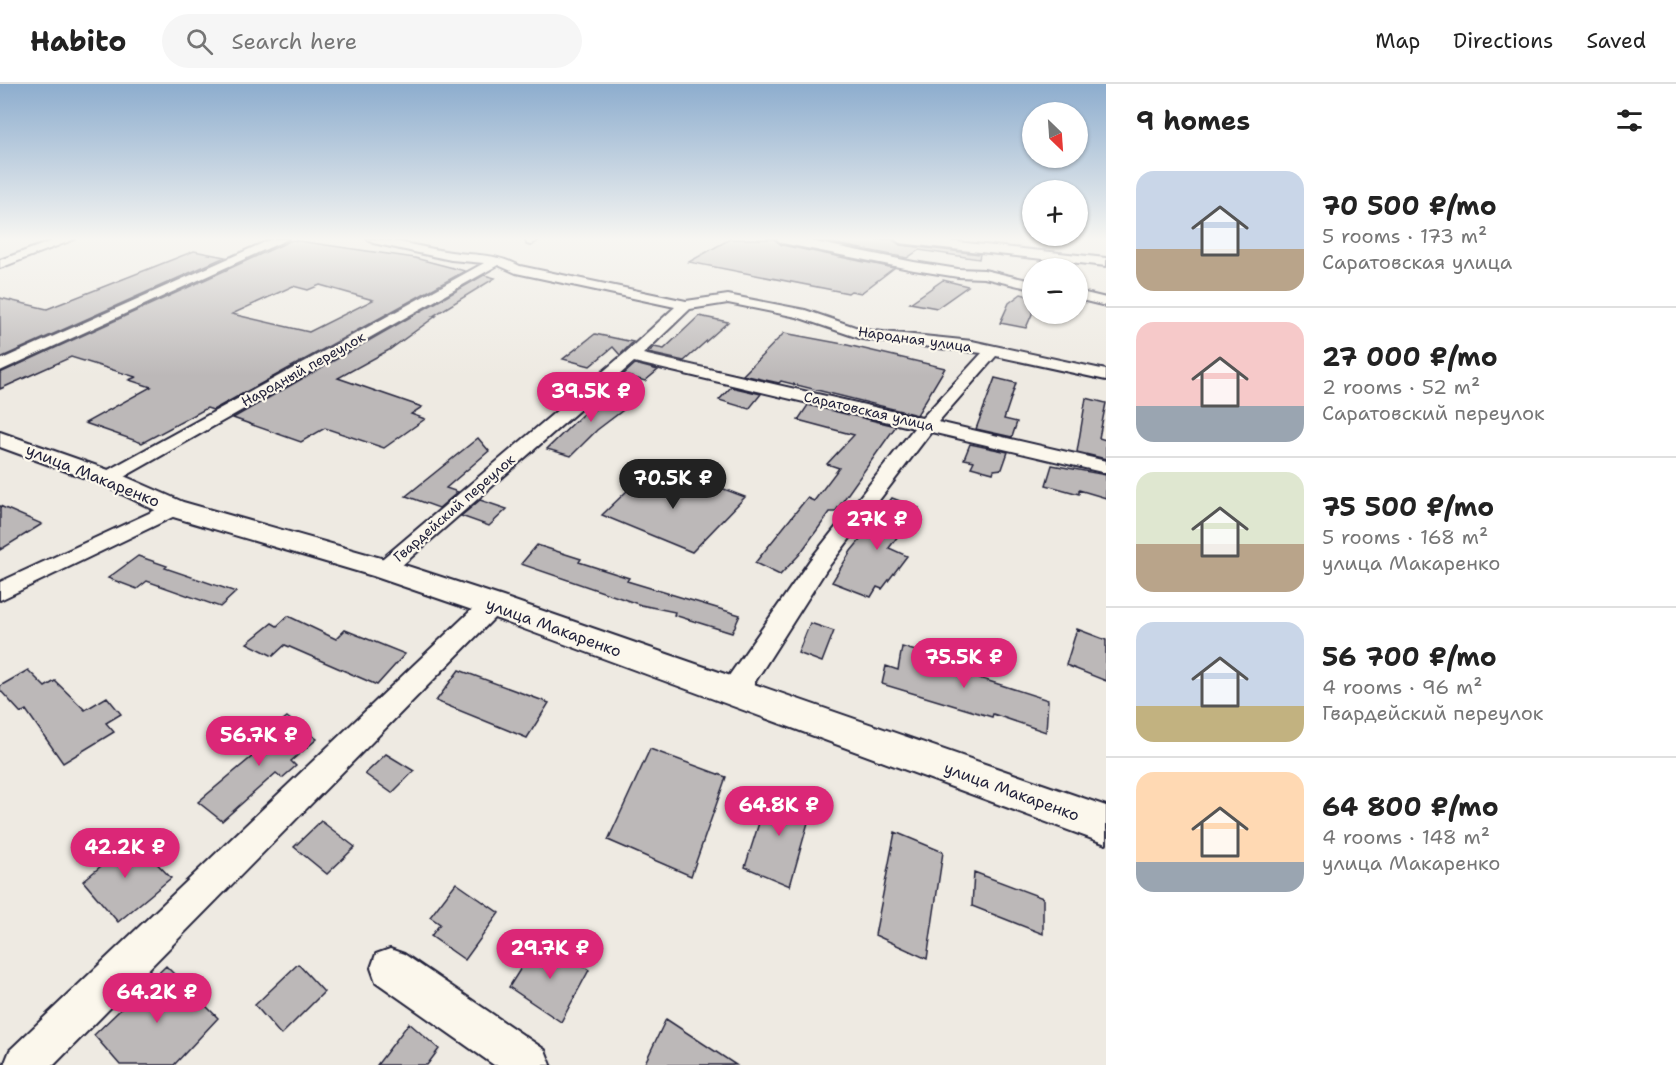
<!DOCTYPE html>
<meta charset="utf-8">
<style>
body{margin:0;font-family:"Shantell Sans",sans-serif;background:#f6f6f6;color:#222;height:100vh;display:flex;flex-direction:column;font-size:22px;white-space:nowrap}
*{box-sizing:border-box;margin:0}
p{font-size:20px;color:#767676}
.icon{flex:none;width:33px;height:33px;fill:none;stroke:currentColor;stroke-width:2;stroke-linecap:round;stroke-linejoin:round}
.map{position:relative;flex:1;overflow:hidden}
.panel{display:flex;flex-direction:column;background:#fff;width:570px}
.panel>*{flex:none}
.needle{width:39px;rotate:155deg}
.tools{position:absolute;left:1022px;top:18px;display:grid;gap:12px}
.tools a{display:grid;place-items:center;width:66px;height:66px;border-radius:50%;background:#fff;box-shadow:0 2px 4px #0004;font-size:30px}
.price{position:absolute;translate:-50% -51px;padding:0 14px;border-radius:21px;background:#db2777;color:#fff;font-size:20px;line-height:39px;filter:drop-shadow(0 2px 3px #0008)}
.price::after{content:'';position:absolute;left:50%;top:36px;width:18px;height:14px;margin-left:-9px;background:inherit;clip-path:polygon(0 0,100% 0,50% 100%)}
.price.current{background:#222;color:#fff}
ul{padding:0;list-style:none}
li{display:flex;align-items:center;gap:18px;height:150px;padding:0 30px}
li+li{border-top:2px solid #e0e0e0}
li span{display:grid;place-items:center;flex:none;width:168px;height:120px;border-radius:18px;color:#555}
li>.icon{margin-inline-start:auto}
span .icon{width:72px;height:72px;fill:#fffc;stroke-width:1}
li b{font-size:26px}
h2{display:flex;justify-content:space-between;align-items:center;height:72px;padding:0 30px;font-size:26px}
header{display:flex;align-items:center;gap:36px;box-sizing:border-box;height:84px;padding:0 30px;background:#fff;border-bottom:2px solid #e0e0e0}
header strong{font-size:28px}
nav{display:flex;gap:33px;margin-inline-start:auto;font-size:21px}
.search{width:420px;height:54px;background:#f6f6f6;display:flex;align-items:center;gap:15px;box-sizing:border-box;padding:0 21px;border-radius:33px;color:#767676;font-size:22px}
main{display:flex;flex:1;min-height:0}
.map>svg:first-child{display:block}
.building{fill:#bcb8b8;stroke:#22223b;stroke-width:1.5;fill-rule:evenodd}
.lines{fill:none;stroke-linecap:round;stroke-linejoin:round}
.minor-casing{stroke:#22223b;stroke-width:4}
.major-casing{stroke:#22223b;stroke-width:4}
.minor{fill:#fbf7ec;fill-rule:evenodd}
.major{fill:#fbf7ec;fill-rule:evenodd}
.labels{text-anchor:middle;stroke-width:4.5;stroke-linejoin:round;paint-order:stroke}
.far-street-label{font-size:14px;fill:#22223b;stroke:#fbf7ec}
.street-label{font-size:16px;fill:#22223b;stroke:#fbf7ec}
</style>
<header>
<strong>Habito</strong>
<div class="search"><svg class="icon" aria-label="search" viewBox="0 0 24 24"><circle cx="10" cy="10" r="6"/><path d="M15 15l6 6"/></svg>Search here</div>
<nav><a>Map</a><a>Directions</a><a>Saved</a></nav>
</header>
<main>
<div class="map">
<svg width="1106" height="981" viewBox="0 0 1106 981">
<rect width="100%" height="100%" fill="#eeeae2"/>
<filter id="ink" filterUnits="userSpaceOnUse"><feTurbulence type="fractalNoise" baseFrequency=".0167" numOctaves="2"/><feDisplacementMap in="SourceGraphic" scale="12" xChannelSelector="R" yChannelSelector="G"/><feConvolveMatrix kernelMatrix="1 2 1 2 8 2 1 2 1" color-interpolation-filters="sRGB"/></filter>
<g filter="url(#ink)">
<path class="building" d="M730 155H774L782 161 894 184 861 209 851 207 848 209 689 178Z
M811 155H892L900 161 980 170 979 175 919 166 907 174Z
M292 156 415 174 465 187 213 326 207 324 142 359 85 339 151 303 129 296 136 293 71 273 0 305V289ZM320 201 373 216 309 248 232 230 293 202 308 206Z
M194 167 225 173 0 274V214L47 225Z
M484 191 495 194 433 232H436L389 266 338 294 422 323 411 330 425 335 384 364 325 344 301 358 233 334Z
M943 196 968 202 937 224 910 219Z
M1021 210 1032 213V230L1026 244 1000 239 1009 219Z
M699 232 728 238 684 277 648 269 654 263 664 265Z
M784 249 843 260 945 284 917 331 781 297 779 299 743 291Z
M595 250 633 258 620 271 613 263 590 282 563 275Z
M635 280 658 286 645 297 623 291Z
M995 294 1016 299 1004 335 1017 338 1012 353 976 345Z
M731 303 761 310 749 325 719 316Z
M618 307 639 314 597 346 571 372 547 365 586 327H592Z
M1086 314 1106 319 1099 354 1106 356V375L1077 368Z
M808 321 896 342 835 428H830L799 471 780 491 755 479 807 414 814 417 839 384 827 380 854 351 798 336Z
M478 354 489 367 446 404 458 408 439 424 406 412Z
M970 360 1008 368 1002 385 994 386 993 389 971 383 974 377 964 375Z
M1052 381 1106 391V414L1079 406V410L1046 401Z
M640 388 701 408 711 400 745 413 692 468 602 431 629 405 625 404Z
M892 414 919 424 889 464 907 472 882 505 877 503 871 513 832 498 851 467 880 432H878Z
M480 416 507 425 489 442 461 432Z
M0 422 42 440 0 466Z
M537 461 581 475 579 478 629 494 627 497 740 531 732 549 674 531 675 528 641 521 521 480Z
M138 472 167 482 165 484 236 508 220 523 147 497 137 505 108 494Z
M288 532 336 555 345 546 405 570 377 601 285 561 273 572 247 559 272 539 277 542Z
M810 539 834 547 822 578 798 569Z
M1077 545 1106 556V597L1066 581Z
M902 563 977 585 976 593 1048 616 1046 648 993 630 992 633 882 600 886 582 898 586Z
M28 586 45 603 55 597 85 626 107 613 121 630 106 639 114 648 63 679 26 626 21 629 0 606V602Z
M459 586 549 619 527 654 436 617Z
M287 633 317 655 291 677 296 682 282 694 276 689 222 737 198 718 254 671 246 665Z
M650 665 726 693 691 792 608 756Z
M386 670 414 687 392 709 365 690Z
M770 704 813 721 790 802 745 783Z
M321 737 355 763 327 790 294 763Z
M895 748 943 768 927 875 875 851Z
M134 756 171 794 118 838 83 797 101 782 94 775 109 763 116 770Z
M974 788 1043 814V850L972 822Z
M456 799 499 829 465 876 431 852 440 840 430 833Z
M539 855 589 886 561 938 509 903Z
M298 880 324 908 281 951 255 921Z
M166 882 218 934 174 981H120L94 951Z
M666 935 736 981H644Z
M409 939 439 965 427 981H377Z"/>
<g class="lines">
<defs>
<path id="minor" d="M58 155H75L0 184V176Z
M272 155H288L0 287V276Z
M367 155C396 155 422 164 451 168 478 172 494 169 520 182L686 217 728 211 805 226 864 246 972 257 1106 286V296L996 272 938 338 1106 377V389L931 348 826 486 744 615 734 618 724 615 720 607 724 599 810 476 914 344 634 278 392 490 384 493 376 490 372 485 376 480 625 269 675 223 516 189 498 181 115 398 108 400 101 398 98 394 101 390 484 179 451 176 373 159ZM728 219 797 233 862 255 982 269 922 334 643 270 690 225Z
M526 155H539L531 161 527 160Z
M776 155H800L914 178 958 185 984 186 1032 197V205L984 194 958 193 914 186 782 159Z
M894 155H929L1106 174V182L926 162 900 159Z
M1077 207 1106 214V222L1077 215Z
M173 418 181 419 184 424 181 429 0 516V498Z
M492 512 501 515 505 521 501 527 54 981H4L10 966 483 515Z
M390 865 404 870 545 966 551 981H494L376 898 371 884 376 870Z"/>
<path id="major" d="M0 348 117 389 183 418 395 478 503 513 1106 722V760L481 529 373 492 163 430 99 399 0 363Z"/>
</defs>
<use href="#minor" class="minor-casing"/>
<use href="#major" class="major-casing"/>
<use href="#minor" class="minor"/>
<use href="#major" class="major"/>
</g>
</g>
<linearGradient id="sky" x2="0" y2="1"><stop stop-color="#8dadce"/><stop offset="0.53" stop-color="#f7f6f2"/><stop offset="1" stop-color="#f7f6f2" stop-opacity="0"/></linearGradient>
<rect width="1106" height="292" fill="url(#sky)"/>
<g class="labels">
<g class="far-street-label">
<text transform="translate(915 255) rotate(8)" y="5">Народная улица</text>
<text transform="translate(303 285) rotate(-29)" y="5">Народный переулок</text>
<text transform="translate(869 327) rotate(13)" y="5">Саратовская улица</text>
<text transform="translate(454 424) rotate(-41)" y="5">Гвардейский переулок</text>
</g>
<g class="street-label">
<text transform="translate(93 391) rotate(22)" y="6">улица Макаренко</text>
<text transform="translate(554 543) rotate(20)" y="6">улица Макаренко</text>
<text transform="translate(1012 707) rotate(20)" y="6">улица Макаренко</text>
</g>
</g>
</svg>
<div class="tools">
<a><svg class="needle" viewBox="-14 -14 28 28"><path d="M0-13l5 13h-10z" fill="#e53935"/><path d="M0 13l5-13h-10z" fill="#767676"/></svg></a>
<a>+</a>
<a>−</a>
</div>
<b class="price" style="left:591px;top:339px">39.5K ₽</b>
<b class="price current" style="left:673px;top:426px">70.5K ₽</b>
<b class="price" style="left:877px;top:467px">27K ₽</b>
<b class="price" style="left:964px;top:605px">75.5K ₽</b>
<b class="price" style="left:259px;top:683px">56.7K ₽</b>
<b class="price" style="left:779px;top:753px">64.8K ₽</b>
<b class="price" style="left:125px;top:795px">42.2K ₽</b>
<b class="price" style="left:550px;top:896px">29.7K ₽</b>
<b class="price" style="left:157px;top:940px">64.2K ₽</b>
</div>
<section class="panel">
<h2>9 homes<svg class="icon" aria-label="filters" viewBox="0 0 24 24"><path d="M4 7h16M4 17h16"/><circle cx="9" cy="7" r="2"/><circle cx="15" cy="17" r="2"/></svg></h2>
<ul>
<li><span style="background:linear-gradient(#c9d6e8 65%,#b9a48a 0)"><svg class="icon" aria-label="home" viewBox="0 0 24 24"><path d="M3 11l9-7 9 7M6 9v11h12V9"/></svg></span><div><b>70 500 ₽/mo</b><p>5 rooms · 173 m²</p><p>Саратовская улица</p></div></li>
<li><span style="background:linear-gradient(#f6c9c9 70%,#9aa5b1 0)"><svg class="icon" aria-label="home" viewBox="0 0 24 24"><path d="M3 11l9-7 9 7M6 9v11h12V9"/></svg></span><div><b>27 000 ₽/mo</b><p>2 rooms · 52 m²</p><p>Саратовский переулок</p></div></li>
<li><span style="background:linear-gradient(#dfe7d0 60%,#b9a48a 0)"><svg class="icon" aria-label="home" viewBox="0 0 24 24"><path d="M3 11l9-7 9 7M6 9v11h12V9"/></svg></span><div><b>75 500 ₽/mo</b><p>5 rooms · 168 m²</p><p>улица Макаренко</p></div></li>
<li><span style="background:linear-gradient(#c9d6e8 70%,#c2b280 0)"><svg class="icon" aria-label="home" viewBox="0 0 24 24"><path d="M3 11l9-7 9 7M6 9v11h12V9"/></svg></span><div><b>56 700 ₽/mo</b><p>4 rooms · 96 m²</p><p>Гвардейский переулок</p></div></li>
<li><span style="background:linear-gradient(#ffd9b3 75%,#9aa5b1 0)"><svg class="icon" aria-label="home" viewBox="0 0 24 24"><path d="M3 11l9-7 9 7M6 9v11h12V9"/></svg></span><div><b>64 800 ₽/mo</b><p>4 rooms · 148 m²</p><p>улица Макаренко</p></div></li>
</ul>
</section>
</main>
